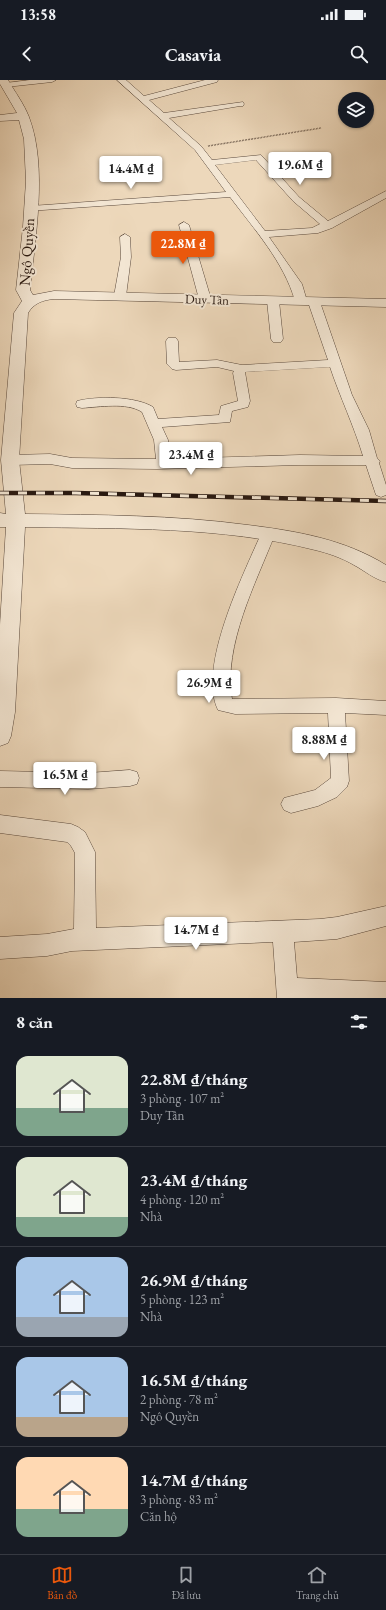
<!DOCTYPE html>
<html lang="vi">
<meta charset="utf-8">
<style>
body{margin:0;font-family:"EB Garamond",serif;background:#20242c;color:#f1f3f6;height:100vh;display:flex;flex-direction:column;font-size:15px;white-space:nowrap}
*{box-sizing:border-box;margin:0}
p{font-size:13px;color:#9ea1a6}
.icon{flex:none;width:22px;height:22px;fill:none;stroke:currentColor;stroke-width:2;stroke-linecap:round;stroke-linejoin:round}
.map{position:relative;height:918px;overflow:hidden}
.panel{display:flex;flex-direction:column;background:#171b24;flex:1}
.panel>*{flex:none}
.tools{position:absolute;left:338px;top:12px;display:grid;gap:8px}
.tools a{display:grid;place-items:center;width:36px;height:36px;border-radius:50%;background:#171b24;box-shadow:0 1px 3px #0004;font-size:20px}
.price{position:absolute;translate:-50% -34px;padding:0 9px;border-radius:4px;background:#fff;color:#222;font-size:13px;line-height:26px;filter:drop-shadow(0 1px 2px #0008)}
.price::after{content:'';position:absolute;left:50%;top:24px;width:12px;height:9px;margin-left:-6px;background:inherit;clip-path:polygon(0 0,100% 0,50% 100%)}
.price.current{background:#ea580c;color:#fff}
ul{padding:0;list-style:none}
li{display:flex;align-items:center;gap:12px;height:100px;padding:0 16px}
li+li{border-top:1px solid #363941}
li span{display:grid;place-items:center;flex:none;width:112px;height:80px;border-radius:12px;color:#555}
li>.icon{margin-inline-start:auto}
span .icon{width:48px;height:48px;fill:#fffc;stroke-width:1}
li b{font-size:17px}
h2{display:flex;justify-content:space-between;align-items:center;height:48px;padding:0 16px;font-size:17px}
.status{display:flex;justify-content:space-between;align-items:center;height:28px;padding:0 20px;background:#171b24;direction:ltr}
.status svg{height:11px;fill:currentColor}
header{display:flex;justify-content:space-between;align-items:center;height:52px;padding:0 16px;background:#171b24;font-size:18px;font-weight:700}
.dock{display:flex;justify-content:space-around;align-items:center;height:56px;border-top:1px solid #363941;background:#171b24;font-size:11px;color:#9ea1a6}
.dock a{display:grid;justify-items:center;gap:2px}
.dock .current{color:#ea580c}
.map>svg:first-child{display:block}
.lines{fill:none;stroke-linecap:round;stroke-linejoin:round}
.minor-casing{stroke:#59483b;stroke-width:1}
.tertiary-casing{stroke:#59483b;stroke-width:1}
.path{stroke:#281810;stroke-width:1.5;stroke-dasharray:0.5 1;stroke-linecap:butt}
.minor{fill:#f3e6d3;fill-rule:evenodd}
.tertiary{fill:#f3e6d3;fill-rule:evenodd}
.rail-casing{stroke:#281810;stroke-width:4.5}
.rail{stroke:#f3e6d3;stroke-width:3;stroke-dasharray:9;stroke-linecap:butt}
.labels{text-anchor:middle;stroke-width:4;stroke-linejoin:round;paint-order:stroke}
.far-street-label{font-size:13px;fill:#281810;stroke:#f3e6d3}
.street-label{font-size:15px;fill:#281810;stroke:#f3e6d3}
</style>
<div class="status"><b>13:58</b><svg viewBox="0 0 49 12"><path d="M0 12V9h3v3zM5 12V6h3v6zM10 12V3h3v9zM15 12V0h3v12zM26 1h20v11H26zM47 4h2v5h-2z"/></svg></div>
<header><svg class="icon" aria-label="back" viewBox="0 0 24 24"><path d="M15 5l-7 7 7 7"/></svg>Casavia<svg class="icon" aria-label="search" viewBox="0 0 24 24"><circle cx="10" cy="10" r="6"/><path d="M15 15l6 6"/></svg></header>
<div class="map">
<svg width="386" height="918" viewBox="0 0 386 918">
<rect width="100%" height="100%" fill="#edd8bb"/>
<filter id="stains"><feTurbulence type="fractalNoise" baseFrequency=".005" numOctaves="4"/><feColorMatrix values="0 0 0 0 .2 0 0 0 0 .09 0 0 0 0 .02 0 0 0 .5 -.17"/></filter>
<radialGradient id="worn" r=".72"><stop offset=".6" stop-color="#630" stop-opacity="0"/><stop offset="1" stop-color="#630" stop-opacity=".3"/></radialGradient>
<g class="lines">
<defs>
<path id="minor" d="M30 0H56L52 2 6 7 2 5 6 3Z
M117 0H126L144 16 205 0H218L217 2 149 20 164 33 243 22 244 24 243 26H240L169 38 201 66 212 80 261 75 299 117 328 141 386 111V118L332 148 318 153 269 157 302 204 307 221 305 223H297L295 221C284 182 254 149 230 117L28 131 26 129 31 126 226 112 195 70ZM256 80 293 121 320 144 312 148 265 151 215 85Z
M184 142 189 145 211 219 209 221H201L199 219 179 145Z
M125 154 130 157 131 177 126 216 120 219 114 216 121 177 120 157Z
M273 218 277 219 279 221 283 259 281 262H273L271 259 267 221 269 219Z
M314 219 318 220 320 222 352 315 369 350 377 378 380 381 379 383 386 405V415L381 417 376 415 366 385H300L157 389 72 388 50 384 10 385 5 383 3 380 5 377 10 375 50 374 72 378 156 379 154 360 142 332C126 322 100 327 82 328L77 327 76 324 77 321C97 316 135 316 153 327L158 339 219 335 221 326 238 321 233 293 234 291 217 287 176 290 172 289 167 284 166 261 168 258H176L178 261 179 282 217 280 242 285 328 280 308 222 310 220ZM330 287C340 317 354 346 363 376L300 375 169 379 168 360 162 347 230 342 232 331 248 327 250 321 245 292Z
M268 449 273 450 275 454C256 503 223 565 232 619L336 618 386 621V635L345 633 349 701 347 707 337 717 318 726 291 733 284 730 281 724 284 718 315 710 331 698 328 633 235 634 218 630C197 588 243 495 261 454L263 450Z
M130 690 137 692 139 698 137 704 130 706 88 709 0 707V691L88 693Z
M0 735 71 744 78 747 85 752 95 772 96 848 320 839 337 837 386 826V846L337 859 294 862 297 898 386 902V918H277L273 862 72 871 47 876 0 879V857L47 854 74 849 75 773 71 766 67 762 0 753Z"/>
<path id="tertiary" d="M0 0H8C15 12 24 24 29 37 48 87 35 158 30 210L33 215 54 211 386 219V227L54 219C43 220 34 223 28 233L19 380 25 434C99 435 174 435 248 445 296 451 344 459 386 485V502C374 499 365 491 354 485 342 478 328 473 315 470 221 446 121 449 25 447L15 632 11 656 8 663 0 666V545L6 447H0V433L6 434 1 380 14 233 22 221 16 210 23 147 26 101 24 59 19 40 0 41V35L17 33 0 4Z"/>
</defs>
<use href="#minor" class="minor-casing"/>
<use href="#tertiary" class="tertiary-casing"/>
<path class="path" d="M208 66 321 48"/>
<use href="#minor" class="minor"/>
<use href="#tertiary" class="tertiary"/>
<defs>
<path id="rail" d="M0 413H76L386 421"/>
</defs>
<use href="#rail" class="rail-casing"/>
<use href="#rail" class="rail"/>
</g>
<g class="labels">
<g class="far-street-label">
<text transform="translate(207 219) rotate(2)" y="5">Duy Tân</text>
</g>
<g class="street-label">
<text transform="translate(27 172) rotate(-86)" y="5">Ngô Quyền</text>
</g>
</g>
<rect width="100%" height="100%" filter="url(#stains)"/>
<rect width="100%" height="100%" fill="url(#worn)"/>
</svg>
<div class="tools">
<a><svg class="icon" aria-label="layers" viewBox="0 0 24 24"><path d="M12 4l9 5-9 5-9-5zM3 14l9 5 9-5"/></svg></a>
</div>
<b class="price" style="left:300px;top:106px">19.6M ₫</b>
<b class="price" style="left:131px;top:110px">14.4M ₫</b>
<b class="price current" style="left:183px;top:185px">22.8M ₫</b>
<b class="price" style="left:191px;top:396px">23.4M ₫</b>
<b class="price" style="left:209px;top:624px">26.9M ₫</b>
<b class="price" style="left:324px;top:681px">8.88M ₫</b>
<b class="price" style="left:65px;top:716px">16.5M ₫</b>
<b class="price" style="left:196px;top:871px">14.7M ₫</b>
</div>
<section class="panel">
<h2>8 căn<svg class="icon" aria-label="filters" viewBox="0 0 24 24"><path d="M4 7h16M4 17h16"/><circle cx="9" cy="7" r="2"/><circle cx="15" cy="17" r="2"/></svg></h2>
<ul>
<li><span style="background:linear-gradient(#dfe7d0 65%,#7fa58c 0)"><svg class="icon" aria-label="home" viewBox="0 0 24 24"><path d="M3 11l9-7 9 7M6 9v11h12V9"/></svg></span><div><b>22.8M ₫/tháng</b><p>3 phòng · 107 m²</p><p>Duy Tân</p></div></li>
<li><span style="background:linear-gradient(#dfe7d0 75%,#7fa58c 0)"><svg class="icon" aria-label="home" viewBox="0 0 24 24"><path d="M3 11l9-7 9 7M6 9v11h12V9"/></svg></span><div><b>23.4M ₫/tháng</b><p>4 phòng · 120 m²</p><p>Nhà</p></div></li>
<li><span style="background:linear-gradient(#a9c7e8 75%,#9aa5b1 0)"><svg class="icon" aria-label="home" viewBox="0 0 24 24"><path d="M3 11l9-7 9 7M6 9v11h12V9"/></svg></span><div><b>26.9M ₫/tháng</b><p>5 phòng · 123 m²</p><p>Nhà</p></div></li>
<li><span style="background:linear-gradient(#a9c7e8 75%,#b9a48a 0)"><svg class="icon" aria-label="home" viewBox="0 0 24 24"><path d="M3 11l9-7 9 7M6 9v11h12V9"/></svg></span><div><b>16.5M ₫/tháng</b><p>2 phòng · 78 m²</p><p>Ngô Quyền</p></div></li>
<li><span style="background:linear-gradient(#ffd9b3 65%,#7fa58c 0)"><svg class="icon" aria-label="home" viewBox="0 0 24 24"><path d="M3 11l9-7 9 7M6 9v11h12V9"/></svg></span><div><b>14.7M ₫/tháng</b><p>3 phòng · 83 m²</p><p>Căn hộ</p></div></li>
</ul>
</section>
<nav class="dock">
<a class="current"><svg class="icon" aria-label="map" viewBox="0 0 24 24"><path d="M3 6l6-2 6 2 6-2v14l-6 2-6-2-6 2zM9 4v14M15 6v14"/></svg>Bản đồ</a>
<a><svg class="icon" aria-label="saved" viewBox="0 0 24 24"><path d="M7 4h10v16l-5-4-5 4z"/></svg>Đã lưu</a>
<a><svg class="icon" aria-label="home" viewBox="0 0 24 24"><path d="M3 11l9-7 9 7M6 9v11h12V9"/></svg>Trang chủ</a>
</nav>
